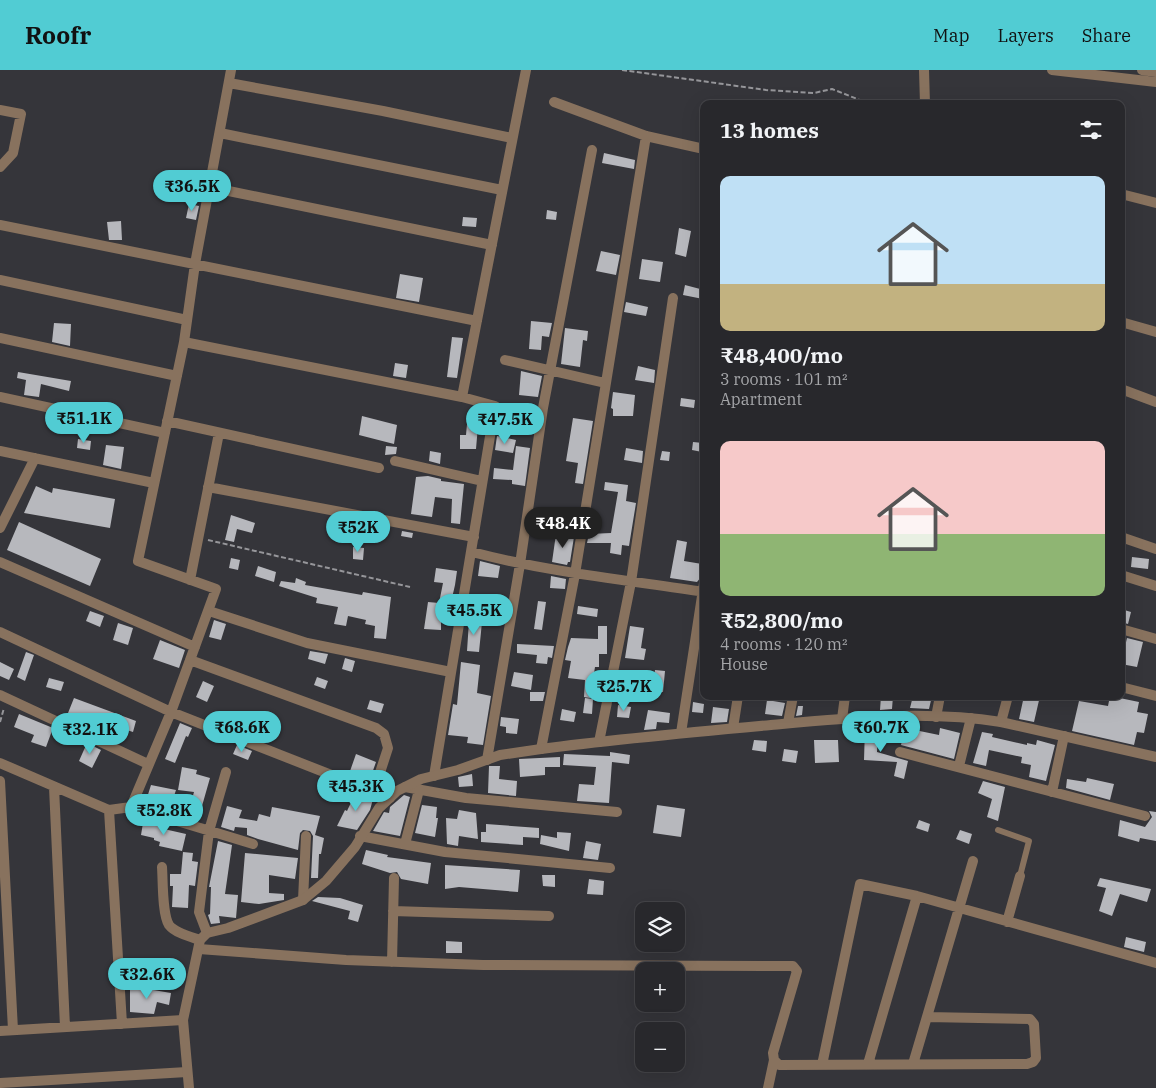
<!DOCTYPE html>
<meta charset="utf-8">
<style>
body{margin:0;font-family:"IBM Plex Serif",serif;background:#343438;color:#f1f3f6;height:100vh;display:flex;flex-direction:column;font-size:19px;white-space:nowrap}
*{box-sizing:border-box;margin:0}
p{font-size:16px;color:#a5a6a9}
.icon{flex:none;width:28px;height:28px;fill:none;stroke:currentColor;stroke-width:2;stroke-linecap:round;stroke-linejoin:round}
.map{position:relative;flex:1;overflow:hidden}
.side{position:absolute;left:700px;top:30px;width:425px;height:600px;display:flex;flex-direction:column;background:#28282c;border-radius:10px;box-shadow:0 5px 20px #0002,0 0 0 1px #444448}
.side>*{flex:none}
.fabs{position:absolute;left:635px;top:832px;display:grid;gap:10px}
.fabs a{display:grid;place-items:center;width:50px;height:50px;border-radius:10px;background:#28282c;box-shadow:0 5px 20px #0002,0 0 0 1px #444448;font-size:25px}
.price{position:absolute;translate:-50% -42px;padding:0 11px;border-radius:18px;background:#51ccd3;color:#111;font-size:16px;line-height:32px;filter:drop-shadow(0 1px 2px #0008)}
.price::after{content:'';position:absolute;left:50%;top:30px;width:15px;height:11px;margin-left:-8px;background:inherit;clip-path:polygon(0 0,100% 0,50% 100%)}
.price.current{background:#222;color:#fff}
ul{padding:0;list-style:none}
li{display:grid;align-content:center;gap:10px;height:265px;padding:0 20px}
li span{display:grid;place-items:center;height:155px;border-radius:10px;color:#555}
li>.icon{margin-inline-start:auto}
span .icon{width:90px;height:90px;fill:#fffc;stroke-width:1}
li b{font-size:21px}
h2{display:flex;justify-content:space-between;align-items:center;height:60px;padding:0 20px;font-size:21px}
header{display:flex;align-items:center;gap:30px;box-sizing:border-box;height:70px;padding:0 25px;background:#51ccd3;color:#111}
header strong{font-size:24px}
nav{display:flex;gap:28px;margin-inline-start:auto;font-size:18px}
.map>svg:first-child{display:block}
.building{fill:#b7b8bd}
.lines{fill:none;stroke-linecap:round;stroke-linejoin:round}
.path{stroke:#96969a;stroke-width:2;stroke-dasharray:5 2.5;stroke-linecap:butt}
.service{stroke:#88725e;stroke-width:6}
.minor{stroke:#88725e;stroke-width:10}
.tertiary{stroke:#88725e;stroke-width:10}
</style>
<header>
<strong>Roofr</strong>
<nav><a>Map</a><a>Layers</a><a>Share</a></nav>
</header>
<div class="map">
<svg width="1156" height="1018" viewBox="0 0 1156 1018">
<rect width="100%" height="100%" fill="#35353a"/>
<path class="building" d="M604 83 635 90 634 99 602 93Z
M189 134 199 136 196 150 186 148Z
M547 140 557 142 556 150 546 149Z
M463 147 477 148 476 157 462 156Z
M121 151 122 170H109L107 152Z
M679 158 691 161 686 187 675 184Z
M601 181 620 185 616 205 596 201Z
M642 189 663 192 660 212 639 209Z
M400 204 423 208 419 232 396 228Z
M685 215 704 220 703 229 683 225Z
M626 232 648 237 646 246 624 242Z
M531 251 552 253 549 267 542 266 541 280 529 279Z
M54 253 71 254 70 276 52 272Z
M565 258 588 261 587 271 583 270 580 297 561 294Z
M452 267 463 268 457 308 447 307Z
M395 293 408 295 406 308 393 306Z
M638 296 655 300 654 313 635 310Z
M521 301 542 306 538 327 519 325Z
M18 302 71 311 69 321 41 314 39 327 24 325 26 310 17 308Z
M613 322 635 325 633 346H613V339L611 338Z
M681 328 695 330 694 338 680 336Z
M468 343 479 344 476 379H460V365H466Z
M362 346 397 355 394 374 359 365Z
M573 348 593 351 583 414 575 413 578 393 566 391Z
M497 366 516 370 513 383 495 380Z
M78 369 91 371 90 380 77 378Z
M693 372 703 373 702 382 692 380Z
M106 375 124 377 121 399 103 395Z
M386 376 397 377 396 384 385 385Z
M516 376 530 378 525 416 512 414V410L493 409 494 398 513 400Z
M626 378 643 381 642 393 624 390Z
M430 381 441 383 440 394 429 391Z
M662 381 670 382 669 391 660 390Z
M428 406 441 409V411L464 414 460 454 451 453 452 429 435 427 432 447 411 444 416 407Z
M605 412 628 415 626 431 636 433 629 476 622 475 621 485 610 483 611 473H587L589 464 611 463 618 422 604 420Z
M36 416 52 423 53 418 115 429 110 458 24 443Z
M231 445 255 453 252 463 237 459 234 472 225 470Z
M19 452 101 489 90 516 7 480Z
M402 461 413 463 412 468 401 466Z
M556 464 574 467 570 492H568L567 495 552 492Z
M677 470 687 472 684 491 702 494 701 507 697 512 670 508Z
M353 477 364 478 363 490 353 489Z
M1132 487 1149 489 1148 499 1131 497Z
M231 488 240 490 238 500 229 498Z
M480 491 500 496 498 508 478 506Z
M258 496 276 502 274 512 255 506Z
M436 498 457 501 455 515 449 541 441 539V560L424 559 428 532 439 533 443 513 434 512Z
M551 506 566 509 565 519 550 518Z
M296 508 306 512 305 515 362 525 363 522 391 527 386 569 374 568 375 556 365 554 366 550 348 546 346 556 334 554 338 537 316 533 317 528 279 516 281 511 295 513Z
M538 531 546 532 542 560 534 559Z
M578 536 598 539 597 547 577 544Z
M1121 539 1131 542 1128 554 1121 552Z
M90 541 104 546 100 557 86 551Z
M214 550 226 554 221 570 209 567Z
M469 551 482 552 479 582 467 581Z
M118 553 133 558 128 575 113 570Z
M598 556H607V584H599V597H595L590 628 584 627 585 610 568 608 571 591 565 590 568 577 571 568 598 569Z
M630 556 644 558 641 578 646 579 644 590 625 588Z
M1127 568 1143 572 1137 597 1121 594Z
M160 570 185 580 179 598 153 589Z
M517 574 554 576 552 588 548 587 547 594 536 593 537 585 517 583Z
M310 581 328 584 325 594 308 589Z
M26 582 34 585 25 611 17 607Z
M345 588 355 591 352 602 342 599Z
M0 592 14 599 9 610 0 606Z
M461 592 480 595 477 623 491 626 483 675 467 673 468 667 448 665 453 634 457 635Z
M655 600 665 601 663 622 652 621Z
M514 602 533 605 531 620 511 616Z
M317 607 328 611 325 619 314 615Z
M49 608 64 612 61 621 46 617Z
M203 611 214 616 207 632 196 627Z
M530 622H545L543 631H530Z
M881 626H893L892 639 880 640Z
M913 626H932L929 639 910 638Z
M1024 626H1040L1034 652 1019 649Z
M1110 626 1139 632 1137 642 1148 644 1144 663 1137 662 1134 675 1072 661 1079 631 1108 636Z
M74 628 136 651 133 662 108 654 104 666 66 648Z
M585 628 593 629 592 644 583 643Z
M370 630 384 634 381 643 367 639Z
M767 630 785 633 782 646 765 644Z
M693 632 704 634 703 643 692 642Z
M618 635 631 637 629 648 617 647Z
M798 636H803L802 645 796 646Z
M713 637 729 639 727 652 711 653Z
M562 639 576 642 574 652 560 650Z
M648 640 670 643 669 653 657 652 656 659 644 660Z
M19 644 53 658 46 677 31 672 34 665 14 657Z
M501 647 519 649 517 664 506 663V657L500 656Z
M180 653 192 658 188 667 186 666 175 693 165 689Z
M865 658H878L877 682 908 691 904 709 894 706 897 692 864 690Z
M905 658 939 665 940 658 960 663 954 689 901 675Z
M982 662 993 664 992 667 1027 675V673L1036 675 1037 670 1055 675 1046 711 1029 707 1031 695 1021 693 1022 687 989 680 986 696 973 693Z
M754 670 767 671 766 682 752 680Z
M814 670H838L839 692 815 693Z
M87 673 101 680 92 698 79 691Z
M237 675 252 681 248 690 233 684Z
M784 679 798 681 796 693 782 691Z
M610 682 630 685 629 694 612 692 609 733 577 731 579 714 594 715 596 697 563 695 564 684 610 686Z
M356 684 376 692 369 712 349 704Z
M560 687V697H545V705L520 707 519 689Z
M489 696H500L499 709 517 711 516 726 488 723Z
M182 697 197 700 196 704 210 708 198 750 187 747 194 722 178 720Z
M472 704 473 716 459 717 458 707Z
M1087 708 1114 714 1110 730 1066 718 1067 709 1086 712Z
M983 711 1005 717 998 751 987 747 992 729 978 723Z
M151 715 176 720 169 741 145 734Z
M356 722 373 729 370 740 357 760 337 756 345 740 347 741Z
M404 725 410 727 400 766 373 761 384 742 389 743 390 737Z
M422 735 437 737 436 748H438L435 767 415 763Z
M657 735 685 739 681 767 653 763Z
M227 736 242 740 239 748 257 751 259 744 270 747 272 737 320 746 315 765 324 768 321 784H319L318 808H311L313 766 310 761 303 760 300 763 298 780 258 769 247 765V758L235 757 234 761 221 757Z
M459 740 476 743 478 769 459 766 458 776 447 774 446 748 457 749Z
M1149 741 1156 742V771L1140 768 1139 772 1118 766 1120 750 1145 757 1152 747Z
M919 750 930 754 928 762 916 758Z
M155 751 165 755 164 759 186 764 182 781 159 776 160 772 154 770V768L141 765 143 753 153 755Z
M486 754 539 758V768L523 767V775L481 772V762H486Z
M960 760 972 764 969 774 956 769Z
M557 762 571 763 569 781 540 774 541 765 557 768Z
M218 771 232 775 225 824 238 825 236 848 219 846 220 853 211 854 208 845 210 844 211 817H209Z
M586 771 601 774 598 790 583 788Z
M366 780 388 785 387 787 431 793 428 814 401 809 397 802 390 803 362 794Z
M183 782 193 783 192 791 198 792 195 816 189 815 188 838 172 837 173 816H170V804H181Z
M245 783 298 788 295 809 269 805V823L284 824V830L259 834 241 832Z
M445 795 520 800 518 822 459 817 445 819Z
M542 805H555V817L543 816Z
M1100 808 1151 819 1147 832 1120 824 1112 846 1099 841 1106 818 1097 816Z
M589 809 604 811 603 825 587 824Z
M318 827 340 828 363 835 358 852 348 849 350 841 312 831Z
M1126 867 1146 872 1144 882 1124 877Z
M446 871 462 872V883H446Z
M130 916 171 923 169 935 157 932 154 944 130 942Z"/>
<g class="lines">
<path class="path" d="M622 0 766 20 814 23 832 19 870 34
M208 470 410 517
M0 652 4 638"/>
<path class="service" d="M998 760 1029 771 1020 806"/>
<path class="minor" d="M231 0 195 194 184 272 138 491 216 519 171 642 390 728
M924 0 925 34
M1052 0 1156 12
M1142 0 1156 2
M229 13 383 41 512 68
M554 32 646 66 704 79
M0 40 21 44 13 83 0 97
M220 63 502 120
M209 117 492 175
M1121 124 1156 133
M0 155 477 251
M0 210 187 250
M1121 252 1156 262
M0 268 177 306
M184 272 462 327
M505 290 605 313
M1121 319 1156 332
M0 327 165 363
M167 351 379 398
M0 381 154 413
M395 391 482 411
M208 417 474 467
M0 458 35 388
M1121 467 1156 479
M472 482C548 502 626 510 704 522
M0 492 195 577
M1121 505 1156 516
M190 510 219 363
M209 541 307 573 451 602
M1121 559 1156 569
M0 562 171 642 131 737 109 740 122 954
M190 590 376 658 384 664 388 678 374 721
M1121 617 1156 626
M0 625 148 694
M936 647 940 626
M842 649 845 626
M1001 652 1008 626
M788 653 793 626
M733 658 738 626
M681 663 704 513
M599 672 631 512 673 228
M541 679 575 504 646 66
M900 682 1145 746
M487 690 520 494 543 338 592 80
M0 693 109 740
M959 696 971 648
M434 706 495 336 462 327 526 0
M0 711 13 960
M54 717 65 957
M405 717 466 728 617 742
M1052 722 1064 666
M131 737 253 774
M360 766 445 782 610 798
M405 774 419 720
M162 797C163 810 162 844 169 855 175 863 191 867 200 870
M303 830 306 766
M393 841 549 846
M1007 852 1020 806
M207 863 199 842 209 761 226 702
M199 879 346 890 483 895 793 896 797 901 773 983 774 990 779 995 1027 994 1033 992 1036 988 1034 954 1030 949 927 947
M392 892 394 808
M0 961 183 950
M868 994 917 826
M913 994 973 791
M822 995 860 814 917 826 1156 893
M0 1013 187 1002
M768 1018 774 990"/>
<path class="tertiary" d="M189 1018 183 950 200 870 207 863 228 858 303 830 326 811 355 777 379 738 397 721 421 709 458 700 500 685 541 679C617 669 694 662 771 655 846 648 926 640 1001 652L1156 687"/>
</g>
</svg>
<div class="fabs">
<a><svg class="icon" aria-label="layers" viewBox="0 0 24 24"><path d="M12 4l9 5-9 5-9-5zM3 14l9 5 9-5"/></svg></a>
<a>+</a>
<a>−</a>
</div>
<b class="price" style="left:192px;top:142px">₹36.5K</b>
<b class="price" style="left:84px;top:374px">₹51.1K</b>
<b class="price" style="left:505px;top:375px">₹47.5K</b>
<b class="price current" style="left:563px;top:479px">₹48.4K</b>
<b class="price" style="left:358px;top:483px">₹52K</b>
<b class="price" style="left:474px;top:566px">₹45.5K</b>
<b class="price" style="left:624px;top:642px">₹25.7K</b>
<b class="price" style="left:242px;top:683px">₹68.6K</b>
<b class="price" style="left:881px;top:683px">₹60.7K</b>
<b class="price" style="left:90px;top:685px">₹32.1K</b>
<b class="price" style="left:356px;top:742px">₹45.3K</b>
<b class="price" style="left:164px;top:766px">₹52.8K</b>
<b class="price" style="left:147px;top:930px">₹32.6K</b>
<section class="side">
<h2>13 homes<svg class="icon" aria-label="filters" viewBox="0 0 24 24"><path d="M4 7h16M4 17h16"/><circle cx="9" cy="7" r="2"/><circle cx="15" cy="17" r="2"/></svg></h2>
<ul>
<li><span style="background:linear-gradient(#bfe0f5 70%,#c2b280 0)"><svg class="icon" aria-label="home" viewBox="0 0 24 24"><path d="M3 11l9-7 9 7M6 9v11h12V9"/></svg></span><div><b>₹48,400/mo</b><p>3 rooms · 101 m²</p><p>Apartment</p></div></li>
<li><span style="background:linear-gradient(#f6c9c9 60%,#8fb573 0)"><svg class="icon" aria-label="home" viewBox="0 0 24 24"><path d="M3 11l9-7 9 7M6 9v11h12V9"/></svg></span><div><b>₹52,800/mo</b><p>4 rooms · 120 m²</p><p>House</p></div></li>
</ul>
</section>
</div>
